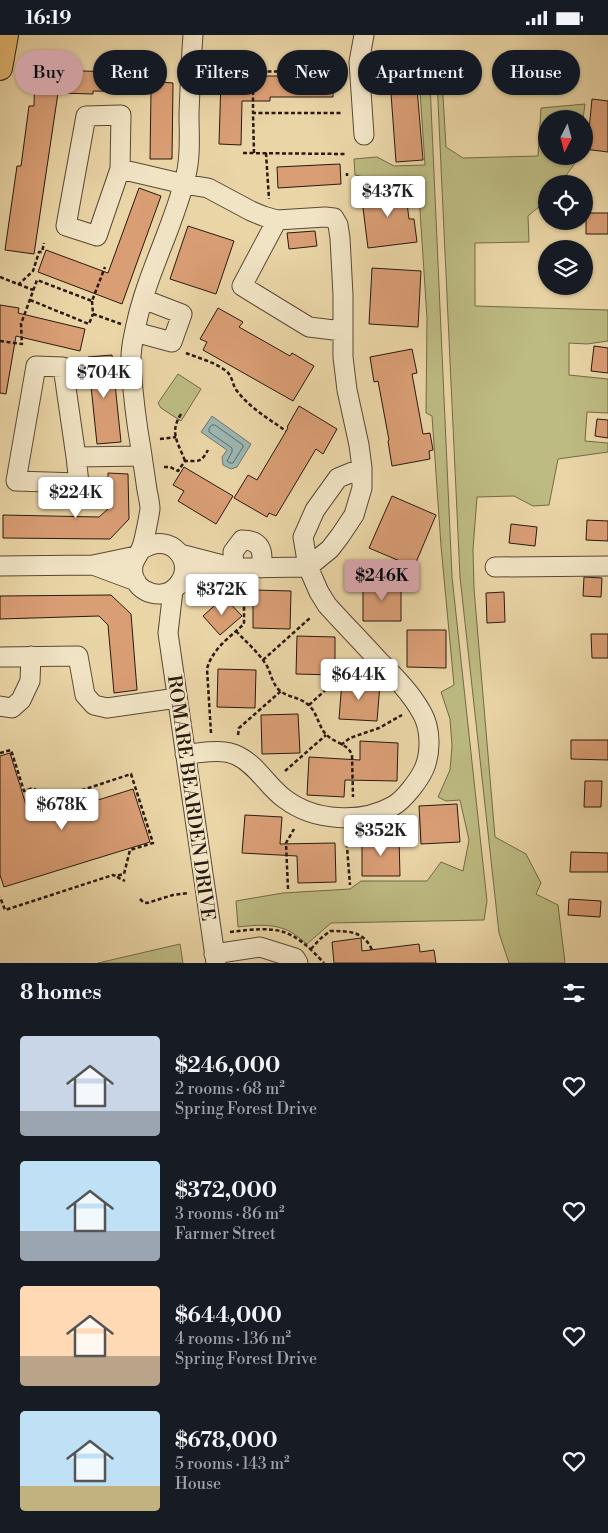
<!DOCTYPE html>
<meta charset="utf-8">
<style>
body{margin:0;font-family:"Libre Bodoni",serif;background:#20242c;color:#f1f3f6;height:100vh;display:flex;flex-direction:column;font-size:19px;white-space:nowrap}
*{box-sizing:border-box;margin:0}
p{font-size:16px;color:#9ea1a6}
.icon{flex:none;width:28px;height:28px;fill:none;stroke:currentColor;stroke-width:2;stroke-linecap:round;stroke-linejoin:round}
.map{position:relative;height:928px;overflow:hidden}
.panel{display:flex;flex-direction:column;background:#171b24;flex:1}
.panel>*{flex:none}
.banner{position:absolute;left:15px;top:15px;width:579px;height:45px;display:flex;gap:10px}
.needle{width:32px;rotate:186deg}
.buttons{position:absolute;left:538px;top:75px;display:grid;gap:10px}
.buttons a{display:grid;place-items:center;width:55px;height:55px;border-radius:50%;background:#171b24;box-shadow:0 1px 4px #0004;font-size:25px}
.price{position:absolute;translate:-50% -42px;padding:0 11px;border-radius:5px;background:#fff;color:#222;font-size:16px;line-height:32px;filter:drop-shadow(0 1px 2px #0008)}
.price::after{content:'';position:absolute;left:50%;top:30px;width:15px;height:11px;margin-left:-8px;background:inherit;clip-path:polygon(0 0,100% 0,50% 100%)}
.price.active{background:#c59692;color:#111}
ul{padding:0;list-style:none}
li{display:flex;align-items:center;gap:15px;height:125px;padding:0 20px}
li span{display:grid;place-items:center;flex:none;width:140px;height:100px;border-radius:5px;color:#555}
li>.icon{margin-inline-start:auto}
span .icon{width:60px;height:60px;fill:#fffc;stroke-width:1}
li b{font-size:21px}
h2{display:flex;justify-content:space-between;align-items:center;height:60px;padding:0 20px;font-size:21px}
.tag{padding:0 18px;border-radius:22px;background:#171b24;box-shadow:0 1px 4px #0004;font-size:18px;line-height:45px}
.tag.active{background:#c59692;color:#111}
.status{display:flex;justify-content:space-between;align-items:center;height:35px;padding:0 25px;background:#171b24;direction:ltr}
.status svg{height:14px;fill:currentColor}
.map>svg:first-child{display:block}
.green{fill:#bdbb82;stroke:#726a49}
.water{fill:#9cb6b2;stroke:#6e7771}
.lines{fill:none;stroke-linecap:round;stroke-linejoin:round}
.shore{stroke:#626861;stroke-width:1}
.building{fill:#da9e75;stroke:#281910}
.minor-casing{stroke:#584836;stroke-width:21}
.major-casing{stroke:#281910;stroke-width:26}
.path{stroke:#281910;stroke-width:2.5;stroke-dasharray:4 2.5;stroke-linecap:butt}
.minor{stroke:#f1e4c5;stroke-width:19}
.major{stroke:#e5ba73;stroke-width:24}
.labels{text-anchor:middle;stroke-width:4;stroke-linejoin:round;paint-order:stroke}
.street-label{font-size:19px;fill:#281910;stroke:#f1e4c5}
</style>
<div class="status"><b>16:19</b><svg viewBox="0 0 49 12"><path d="M0 12V9h3v3zM5 12V6h3v6zM10 12V3h3v9zM15 12V0h3v12zM26 1h20v11H26zM47 4h2v5h-2z"/></svg></div>
<div class="map">
<svg width="608" height="928" viewBox="0 0 608 928">
<rect width="100%" height="100%" fill="#ead5a6"/>
<filter id="stains"><feTurbulence type="fractalNoise" baseFrequency=".004" numOctaves="4"/><feColorMatrix values="0 0 0 0 .2 0 0 0 0 .09 0 0 0 0 .02 0 0 0 .5 -.17"/></filter>
<radialGradient id="worn" r=".72"><stop offset=".6" stop-color="#630" stop-opacity="0"/><stop offset="1" stop-color="#630" stop-opacity=".3"/></radialGradient>
<path class="green" d="M436 23 441 27 446 112 463 123 538 121 541 73 585 69 583 84H546V121H576L575 128 560 149H546V166L528 181 529 207 475 208V271L608 275V306L587 309 569 308V340L608 344V378L587 377 585 406 608 408V417L558 424 549 470 533 471 514 461 477 462 473 514 474 554 495 802 526 819 541 848 536 859 558 870 565 928H509L499 898 460 542Z
M429 26 452 542 487 866 484 885 331 888 307 909C302 905 296 900 291 897 275 888 255 890 238 892L236 866 283 858 350 854 361 846H427L441 827 463 836 469 805 460 765 446 766 438 762 450 735 452 711 450 684 441 657 454 650 441 511 432 381 426 378 427 283 418 145 382 146 355 140 354 124 377 122 394 131 425 130 418 27Z
M178 339 201 354 181 386 161 373 158 368Z
M180 909 183 928H98Z"/>
<path class="water" d="M212 381 251 409 237 432 231 434 223 430 222 422 227 415 201 397Z"/>
<g class="lines">
<path class="shore" d="M212 390H215L243 410V412L233 428H230L227 426 232 417V413L209 397V394Z"/>
</g>
<path class="building" d="M415 29 423 125 396 127 389 31Z
M35 34 109 37V34L161 35 160 47 173 48 172 124H150L151 57 93 56V59L58 58 34 219 5 215 17 131H21L29 71H34Z
M257 41H333V62H270V66H242L241 110 219 109 221 44 257 45Z
M592 64 608 66V117L584 114V94L589 95Z
M340 129 341 149 278 153 277 132Z
M405 152 409 184H414L417 207 368 213 361 157Z
M139 153 161 161 122 269 38 237 46 215 108 238Z
M586 178H608V199H586Z
M188 191 234 206 216 259 170 244Z
M315 196 317 211 289 214 287 198Z
M372 233 421 236 418 292 369 289Z
M0 270 19 273 18 278 85 294 80 316 16 301 6 359 0 358Z
M218 273 243 287 239 292 290 321 292 318 314 331 293 366 203 315 207 307 200 304Z
M594 311 608 313V338L591 336Z
M412 314 417 338 412 339 423 399 430 398 433 415 429 416 430 424 392 431 388 406 389 405 378 346 374 347 370 322Z
M112 320 121 407 97 409 88 322Z
M299 371 337 394 323 419 316 414 276 481 269 478 267 482 234 463 248 440 257 445 288 393 287 392Z
M597 384 608 385V403L595 401Z
M184 432 233 461 216 489 178 466 184 456 173 450Z
M108 438 128 439 129 484 110 504 3 503V480L99 482 108 474Z
M392 461 436 480 414 532 369 513Z
M587 485 608 486V506L586 505Z
M511 489 537 492 535 511 509 508Z
M584 542 602 543 601 562 583 561Z
M363 548H401V586H363Z
M253 555 291 556 290 594 253 593Z
M504 557 505 587 487 588 486 558Z
M111 560 131 579 137 655 114 658 108 590 99 581 0 584V561Z
M224 562 242 581 220 600 203 581Z
M407 595H446V633L407 632Z
M591 599H608V623H592Z
M297 601 335 602V640L296 639Z
M218 634 256 635 255 673 217 672Z
M342 646 380 649 377 686 339 684Z
M298 679 300 718 262 719 261 680Z
M571 705H608V725L571 724Z
M360 706 398 708 397 746 345 745 344 762 307 760 309 722 360 725Z
M10 718 31 786 133 754 150 807 4 852 0 840V721Z
M585 746H602L601 772H584Z
M457 769 460 807 421 809 419 771Z
M245 780 282 782 280 809 335 808 336 847 298 848 297 821 242 818Z
M362 803H399L400 841H362Z
M571 817 608 818V837H570Z
M569 864 601 866 600 882 568 880Z
M361 903 362 916 419 909 420 917 434 915 436 928H334L332 907Z"/>
<g class="lines">
<defs>
<path id="minor" d="M121 80 120 134 97 201 66 191 86 81Z
M364 100 359 27 364 0
M120 134 184 149 208 153 251 176 263 181 277 185 325 182 334 183 338 190 340 203 343 260V322L347 355 359 410 362 433V453L354 480 340 501 330 514 308 532 234 533 180 519
M277 185 242 251 309 292 342 296
M135 297 172 307 182 279 143 264
M36 331 63 332 76 422 79 448 16 446Z
M76 422 142 421
M141 515C171 494 198 529 177 551 164 566 137 559 133 539 131 527 137 523 141 514 144 508 149 481 150 474 150 468 148 461 147 455 145 441 143 428 141 414 136 386 133 359 131 331 130 317 133 304 136 290 147 238 174 191 186 140 191 120 189 99 189 79 190 53 191 26 193 0
M93 530 136 546
M0 531 93 530 136 521
M495 532 608 531
M234 533 233 517 242 505C261 505 264 516 261 533
M178 550 200 540 227 533
M173 555 168 598 216 928
M0 622 78 621 85 660 94 670 107 673 177 663
M0 671 12 673 21 665 30 646 31 621
M185 719C203 718 222 713 238 721 257 730 268 752 285 764 314 786 361 789 393 771 404 765 419 745 424 734 431 718 431 694 422 678 411 658 395 642 379 626 362 607 344 589 327 570L319 557 308 532 303 502 315 475 338 443 362 433
M214 919 260 912 295 923 298 928"/>
<path id="major" d="M0 33 6 0"/>
</defs>
<use href="#minor" class="minor-casing"/>
<use href="#major" class="major-casing"/>
<path class="path" d="M249 18 250 36
M209 36 339 37V39
M248 36V50L253 49V77
M330 37 331 18
M243 118 346 119
M254 118 253 78H341
M266 118 269 164
M347 138V141
M0 242 33 255
M18 250 33 236 39 217H42L44 208
M30 265 89 289 93 279
M92 266 93 279 121 289
M0 306 22 309 21 289 37 245 92 266 105 232
M186 318C198 323 215 327 226 336 233 341 232 350 237 356 250 373 269 384 286 396
M181 379C169 398 178 407 185 426
M160 404 176 402
M164 432H170L178 436 185 426C199 426 201 428 208 415
M236 596C246 607 257 616 265 628 271 636 271 647 279 655 287 662 298 662 306 668 317 676 317 687 324 697 332 708 348 708 352 720L353 762
M263 625 310 583
M309 670 354 629
M211 698 207 634C212 614 230 602 244 589V552
M238 700 239 693 281 656
M341 710 350 703 379 693 402 680
M0 718 11 715 24 756 33 753 40 758 43 768 131 739 153 808 130 815 124 839 116 841 113 840 5 875 0 862
M285 736 326 700
M348 802 347 812 350 850
M117 842 125 846
M288 854 286 808 294 794
M140 864 143 867 147 868 173 860 188 858
M230 897C278 891 291 892 324 928
M311 914 320 904 330 896C349 896 364 896 372 915"/>
<use href="#minor" class="minor"/>
<use href="#major" class="major"/>
</g>
<g class="labels">
<g class="street-label">
<text transform="translate(192 763) rotate(82)" y="7">ROMARE BEARDEN DRIVE</text>
</g>
</g>
<rect width="100%" height="100%" filter="url(#stains)"/>
<rect width="100%" height="100%" fill="url(#worn)"/>
</svg>
<div class="buttons">
<a><svg class="needle" viewBox="-14 -14 28 28"><path d="M0-13l5 13h-10z" fill="#e53935"/><path d="M0 13l5-13h-10z" fill="#9ea1a6"/></svg></a>
<a><svg class="icon" aria-label="locate" viewBox="0 0 24 24"><circle cx="12" cy="12" r="6"/><path d="M12 2v4M12 18v4M2 12h4M18 12h4"/></svg></a>
<a><svg class="icon" aria-label="layers" viewBox="0 0 24 24"><path d="M12 4l9 5-9 5-9-5zM3 14l9 5 9-5"/></svg></a>
</div>
<b class="price" style="left:388px;top:183px">$437K</b>
<b class="price" style="left:104px;top:364px">$704K</b>
<b class="price" style="left:76px;top:484px">$224K</b>
<b class="price active" style="left:382px;top:567px">$246K</b>
<b class="price" style="left:222px;top:581px">$372K</b>
<b class="price" style="left:359px;top:666px">$644K</b>
<b class="price" style="left:62px;top:796px">$678K</b>
<b class="price" style="left:381px;top:822px">$352K</b>
<div class="banner">
<a class="tag active">Buy</a>
<a class="tag">Rent</a>
<a class="tag">Filters</a>
<a class="tag">New</a>
<a class="tag">Apartment</a>
<a class="tag">House</a>
</div>
</div>
<section class="panel">
<h2>8 homes<svg class="icon" aria-label="filters" viewBox="0 0 24 24"><path d="M4 7h16M4 17h16"/><circle cx="9" cy="7" r="2"/><circle cx="15" cy="17" r="2"/></svg></h2>
<ul>
<li><span style="background:linear-gradient(#c9d6e8 75%,#9aa5b1 0)"><svg class="icon" aria-label="home" viewBox="0 0 24 24"><path d="M3 11l9-7 9 7M6 9v11h12V9"/></svg></span><div><b>$246,000</b><p>2 rooms · 68 m²</p><p>Spring Forest Drive</p></div><svg class="icon" aria-label="heart" viewBox="0 0 24 24"><path d="M12 20l-8-8c-3-5 5-10 8-4 3-6 11-1 8 4z"/></svg></li>
<li><span style="background:linear-gradient(#bfe0f5 70%,#9aa5b1 0)"><svg class="icon" aria-label="home" viewBox="0 0 24 24"><path d="M3 11l9-7 9 7M6 9v11h12V9"/></svg></span><div><b>$372,000</b><p>3 rooms · 86 m²</p><p>Farmer Street</p></div><svg class="icon" aria-label="heart" viewBox="0 0 24 24"><path d="M12 20l-8-8c-3-5 5-10 8-4 3-6 11-1 8 4z"/></svg></li>
<li><span style="background:linear-gradient(#ffd9b3 70%,#b9a48a 0)"><svg class="icon" aria-label="home" viewBox="0 0 24 24"><path d="M3 11l9-7 9 7M6 9v11h12V9"/></svg></span><div><b>$644,000</b><p>4 rooms · 136 m²</p><p>Spring Forest Drive</p></div><svg class="icon" aria-label="heart" viewBox="0 0 24 24"><path d="M12 20l-8-8c-3-5 5-10 8-4 3-6 11-1 8 4z"/></svg></li>
<li><span style="background:linear-gradient(#bfe0f5 75%,#c2b280 0)"><svg class="icon" aria-label="home" viewBox="0 0 24 24"><path d="M3 11l9-7 9 7M6 9v11h12V9"/></svg></span><div><b>$678,000</b><p>5 rooms · 143 m²</p><p>House</p></div><svg class="icon" aria-label="heart" viewBox="0 0 24 24"><path d="M12 20l-8-8c-3-5 5-10 8-4 3-6 11-1 8 4z"/></svg></li>
</ul>
</section>
